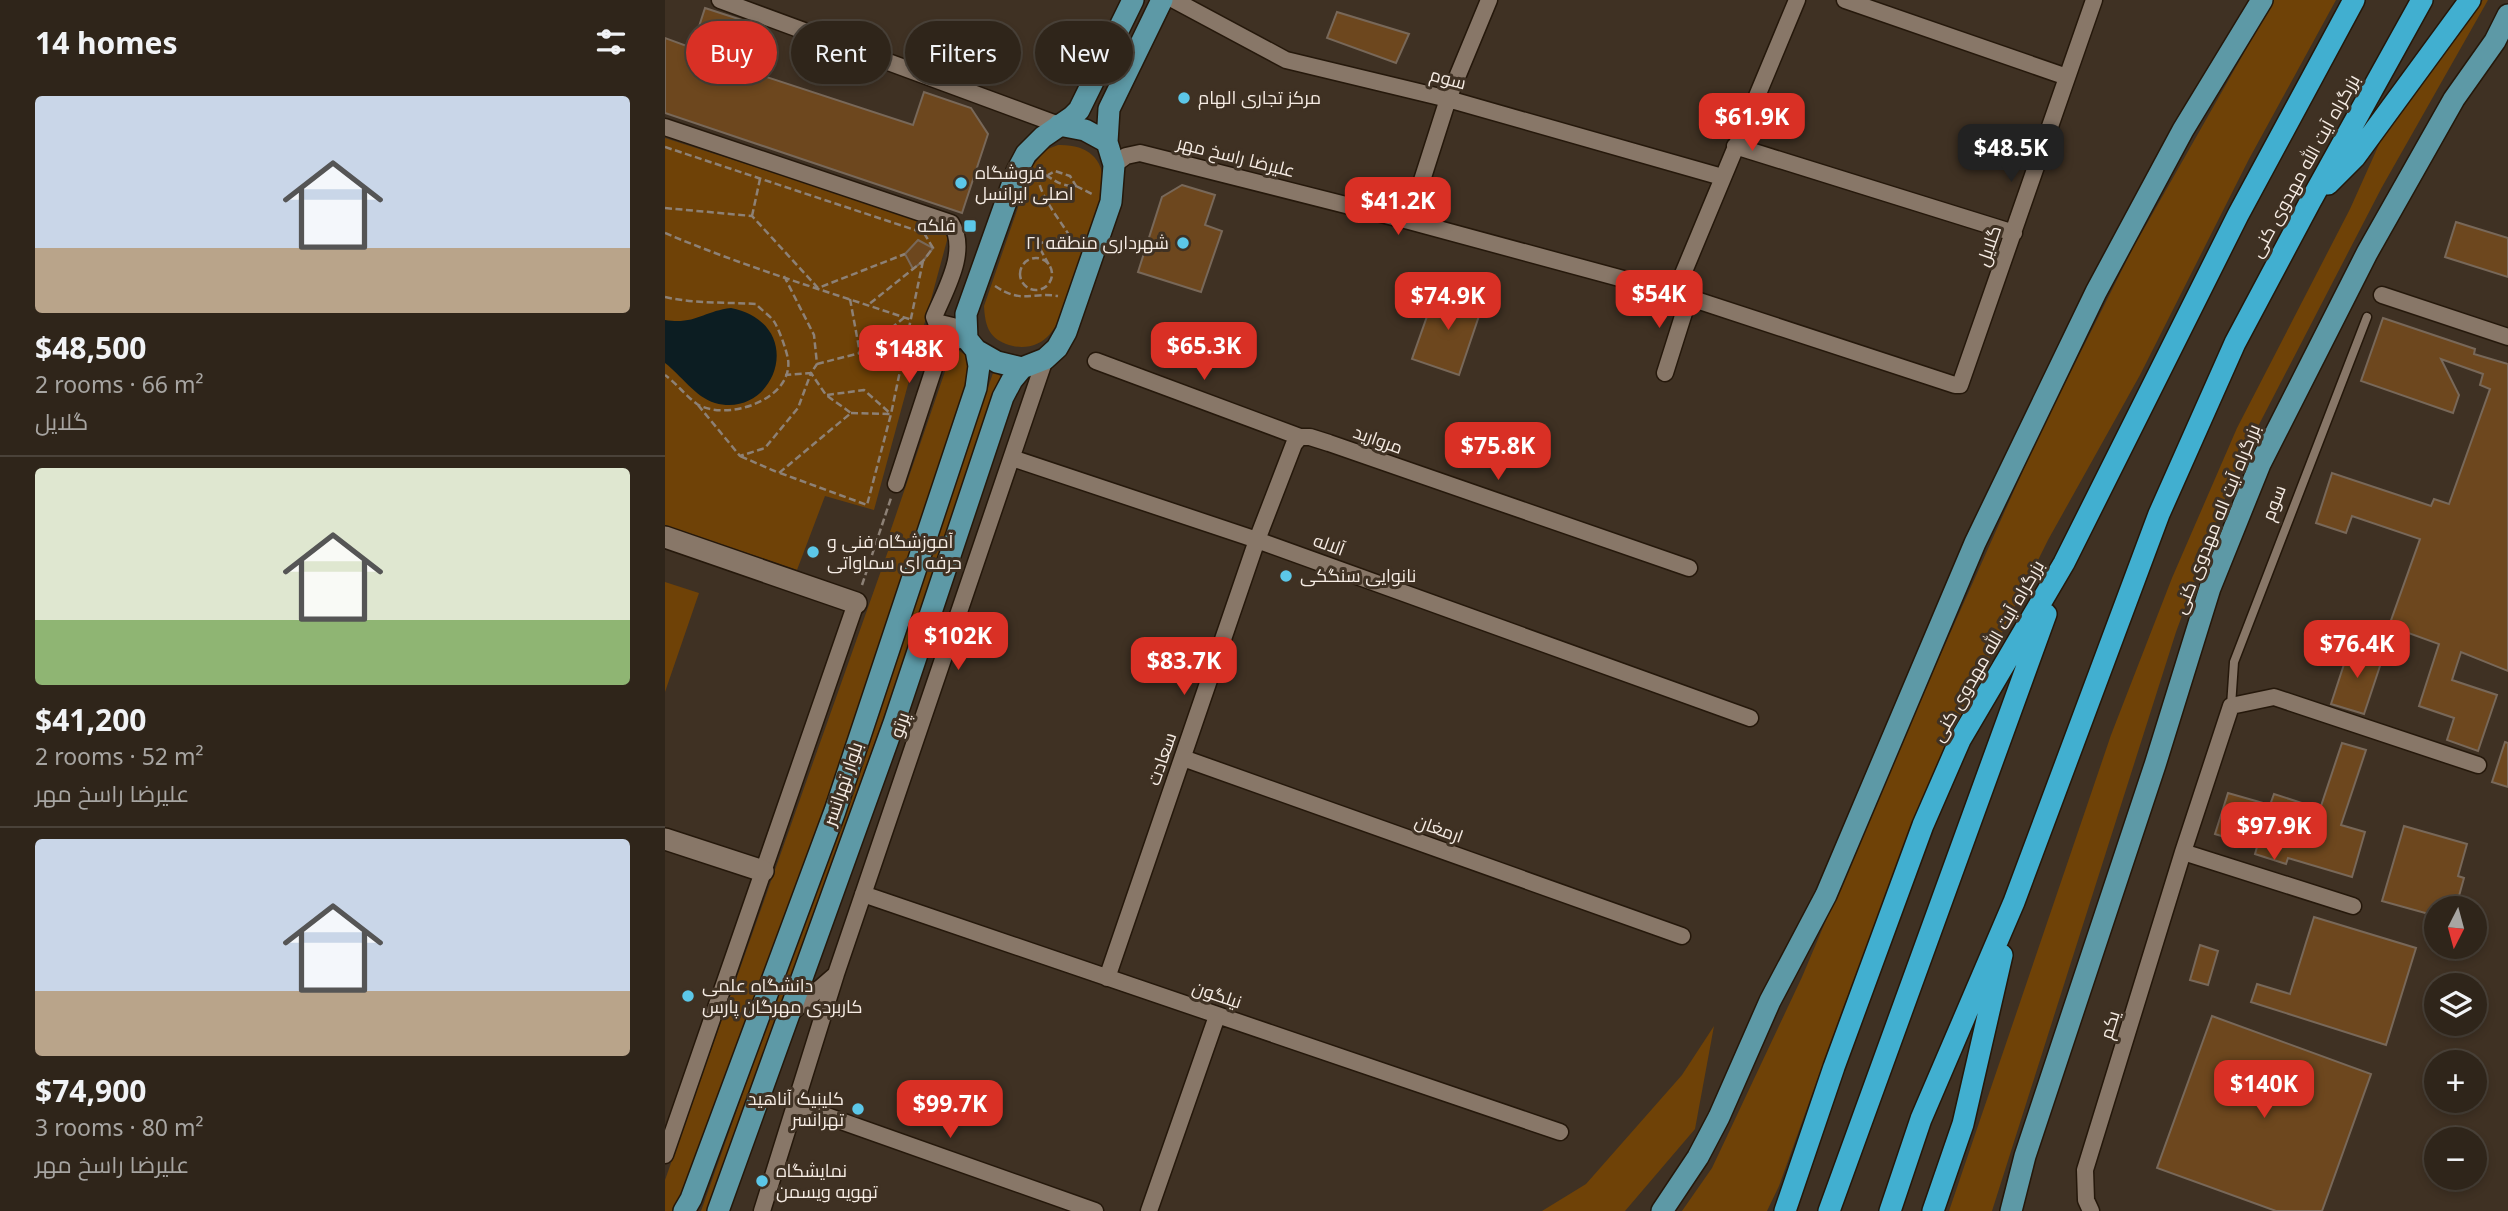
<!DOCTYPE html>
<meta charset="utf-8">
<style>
body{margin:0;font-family:"Noto Sans",Cairo,sans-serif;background:#372d23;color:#f1f3f6;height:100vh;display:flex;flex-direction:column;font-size:26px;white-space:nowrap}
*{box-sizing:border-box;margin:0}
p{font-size:23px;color:#a7a5a2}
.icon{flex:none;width:38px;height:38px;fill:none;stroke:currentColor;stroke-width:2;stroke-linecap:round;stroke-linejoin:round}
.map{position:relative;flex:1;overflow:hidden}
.details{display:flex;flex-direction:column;background:#2f251a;width:665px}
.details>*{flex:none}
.banner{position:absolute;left:21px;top:21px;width:665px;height:63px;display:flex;gap:14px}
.needle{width:46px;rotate:186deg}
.controls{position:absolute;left:1759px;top:896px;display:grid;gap:14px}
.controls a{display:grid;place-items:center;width:63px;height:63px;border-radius:50%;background:#2f251a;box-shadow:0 4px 10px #0003,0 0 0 2px #4a4239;font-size:35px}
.price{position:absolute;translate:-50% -60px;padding:0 16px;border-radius:14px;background:#d93025;color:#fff;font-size:23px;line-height:46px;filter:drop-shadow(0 2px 4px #0008)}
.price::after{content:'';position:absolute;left:50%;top:42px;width:21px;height:16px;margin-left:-10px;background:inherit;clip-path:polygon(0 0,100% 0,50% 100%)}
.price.on{background:#222;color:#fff}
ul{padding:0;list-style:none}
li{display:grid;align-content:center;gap:14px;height:371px;padding:0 35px}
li+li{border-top:2px solid #4a4239}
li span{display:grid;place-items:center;height:217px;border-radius:7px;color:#555}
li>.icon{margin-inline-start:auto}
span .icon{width:126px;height:126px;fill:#fffc;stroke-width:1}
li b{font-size:30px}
h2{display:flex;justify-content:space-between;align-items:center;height:84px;padding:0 35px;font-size:30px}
.pill{padding:0 24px;border-radius:32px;background:#2f251a;box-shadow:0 4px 10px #0003,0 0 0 2px #4a4239;font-size:24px;line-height:63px}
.pill.on{background:#d93025;color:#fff}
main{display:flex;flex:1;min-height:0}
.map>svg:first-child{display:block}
.green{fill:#6f4207}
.water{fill:#0c1d22}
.building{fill:#6d471e;stroke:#786859;stroke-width:2}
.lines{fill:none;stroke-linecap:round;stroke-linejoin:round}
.lane-casing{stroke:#25180b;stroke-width:11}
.street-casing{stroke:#25180b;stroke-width:19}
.secondary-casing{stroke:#25180b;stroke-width:24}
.primary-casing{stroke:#25180b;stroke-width:24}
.highway-casing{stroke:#25180b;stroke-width:24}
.path{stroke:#8d8176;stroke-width:2.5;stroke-dasharray:7 3.5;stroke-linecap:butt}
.lane{stroke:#887768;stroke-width:8}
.street{stroke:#887768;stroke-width:16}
.secondary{stroke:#887768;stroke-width:21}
.primary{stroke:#5d99a6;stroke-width:21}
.highway{stroke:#41afd0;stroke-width:21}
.poi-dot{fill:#5cc7e8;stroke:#3f3123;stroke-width:2.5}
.labels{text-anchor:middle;stroke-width:6;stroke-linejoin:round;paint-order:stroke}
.street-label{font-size:18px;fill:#f6ece4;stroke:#3f3123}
.poi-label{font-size:18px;fill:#f6ece4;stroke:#3f3123;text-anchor:start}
</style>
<main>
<section class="details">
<h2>14 homes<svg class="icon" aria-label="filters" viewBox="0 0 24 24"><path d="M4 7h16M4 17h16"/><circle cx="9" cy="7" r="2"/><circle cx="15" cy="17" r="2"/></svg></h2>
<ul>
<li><span style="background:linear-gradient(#c9d6e8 70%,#b9a48a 0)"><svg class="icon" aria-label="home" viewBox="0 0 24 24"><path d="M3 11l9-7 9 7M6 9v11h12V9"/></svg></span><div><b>$48,500</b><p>2 rooms · 66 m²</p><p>گلایل</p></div></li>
<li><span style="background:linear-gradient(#dfe7d0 70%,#8fb573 0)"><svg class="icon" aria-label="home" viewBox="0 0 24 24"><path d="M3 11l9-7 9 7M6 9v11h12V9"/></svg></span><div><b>$41,200</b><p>2 rooms · 52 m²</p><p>علیرضا راسخ مهر</p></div></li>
<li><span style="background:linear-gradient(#c9d6e8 70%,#b9a48a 0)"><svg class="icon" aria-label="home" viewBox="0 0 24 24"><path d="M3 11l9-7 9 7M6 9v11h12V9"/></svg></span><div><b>$74,900</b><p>3 rooms · 80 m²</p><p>علیرضا راسخ مهر</p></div></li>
</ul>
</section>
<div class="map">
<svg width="1843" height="1211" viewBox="0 0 1843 1211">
<rect width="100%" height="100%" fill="#3f3123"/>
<path class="green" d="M1609 0H1671L1584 159 1475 375 1383 540 1271 766 1178 1008 1114 1186 1102 1211H1017L1047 1168 1137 977 1236 743 1373 437 1468 248Z
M1818 0H1823L1717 187 1571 469 1511 632 1327 1211H1284L1446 735 1507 578 1572 428 1685 209 1716 140Z
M0 138 277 227 284 233 209 510 160 496 132 570 0 525Z
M393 145C425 144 442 161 438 194 428 223 418 251 408 280 402 297 397 320 385 334 374 347 357 350 341 344 323 337 320 324 319 306L367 167 380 150Z
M290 348 302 356 306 380 218 640 16 1211H0V1180L223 551V538L287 351Z
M328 373H332L337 378 46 1211H36L109 1006Z
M0 582 34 593 0 692Z
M1049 1026 1030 1129 960 1211H877L921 1184 1017 1075Z"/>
<path class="water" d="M66 308C144 324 111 420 50 403 30 397 16 375 0 363V320C30 325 39 311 66 308Z"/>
<path class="building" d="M40 8 92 25 77 69 248 125 259 92 306 108 323 134 297 213 0 113V38L27 48Z
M672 12 744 34 731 63 662 38Z
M517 185 550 195 540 225 557 231 536 292 473 272 497 197Z
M1791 222 1843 238V277L1780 257Z
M253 240 268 248 258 261 248 269 240 254Z
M772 288 818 304 794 375 747 359Z
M1718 318 1810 349 1809 354 1843 364V671L1796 652 1787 680 1832 695 1813 751 1782 740 1789 718 1754 706 1774 644 1724 626 1755 539 1687 516 1681 533 1651 523 1667 473 1766 506 1769 499 1784 504 1825 389 1815 385 1818 374 1776 359 1794 395 1788 413 1696 381Z
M1685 646 1718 657 1699 714 1666 704Z
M1840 742 1843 743V787L1827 782Z
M1677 743 1701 750 1676 825 1700 832 1687 877 1623 858 1621 864 1590 854 1592 847 1550 834 1563 793 1605 805 1609 794 1655 809Z
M1739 826 1802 844 1793 876 1799 878 1792 903 1781 900 1778 908H1771V916L1717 901Z
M1649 917 1751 948 1721 1045 1586 1002 1592 984 1625 994Z
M1535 945 1553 951 1543 985 1525 980Z
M1547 1016 1706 1074 1657 1211H1611L1492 1168Z"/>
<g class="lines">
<defs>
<path id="lane" d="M1566 706 1569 662 1702 317"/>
<path id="street" d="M55 0 394 125
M509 0 621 60 783 99 1057 177
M1180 0 1402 77
M0 127 286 223C304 251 280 290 269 317L271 322 300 329
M1070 146 1349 233
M449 165 461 156 475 153 744 221 1010 293 1290 385H1295L1429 0
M744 221 783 99 824 0
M1010 293 1132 0
M1717 295 1843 337
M431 361 635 437H645L664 443 1024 568
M1000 373 1024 297
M347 458 592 540 1085 718
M231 484 275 350 281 342 302 339
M518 758 1017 936
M1518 852 1688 906
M198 894 895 1132
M442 978 592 540 629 444 635 437
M125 1014 169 976
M128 1104 430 1211
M0 1155 191 603
M97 1211 171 974 380 359
M484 1211 552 1016
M1426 1211 1421 1200 1420 1170 1518 852 1566 706 1609 697 1813 765"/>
<path id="secondary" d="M0 537 191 603
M0 839 98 871"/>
<path id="primary" d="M468 0 414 110 407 117 378 137 361 154 352 171 301 314 302 339 311 350 332 362 357 368 380 359 392 348 401 332 446 202 449 165 442 142 444 109 497 0
M394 125 420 130 442 142
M19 1211 26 1199 170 811 311 388 314 366 311 350
M53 1211 229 723 338 397 347 380 357 368
M997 1211 1033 1157 1054 1117 1105 1001 1161 895 1310 543 1431 292 1518 130 1597 0
M1346 1211 1360 1156 1490 765 1545 588 1595 464 1702 253 1789 99 1830 41 1843 15"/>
<path id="highway" d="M1663 184 1690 157 1805 0
M1120 1211 1169 1067 1258 825 1295 740 1399 563 1573 215 1689 0
M1164 1211 1381 614
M1225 1211 1256 1119 1349 902 1494 514 1570 343 1645 202 1757 0
M1268 1211 1298 1124 1337 955"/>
</defs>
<use href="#lane" class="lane-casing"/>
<use href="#street" class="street-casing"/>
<use href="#secondary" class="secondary-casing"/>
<use href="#primary" class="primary-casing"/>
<use href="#highway" class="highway-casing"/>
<path class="path" d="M0 147 259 233 268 248 258 261 203 305
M371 171C389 177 390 186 411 186L405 176 390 171 383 175
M373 175C373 195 397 222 407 240L406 242C393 238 386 237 373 245L384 265
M411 186 427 194
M0 208 87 216 153 288 240 254
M87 216 95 179
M0 233C80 267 164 292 247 320
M355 274a16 16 0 1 1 32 0a16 16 0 1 1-32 0Z
M119 276 149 335 152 364 146 373 120 375
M330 286C357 304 364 292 393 296
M0 297C30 304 61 302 91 304 96 310 106 316 110 323 115 332 121 349 123 359 129 400 61 422 32 404 21 396 11 383 0 375
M185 299 195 353 240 317
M152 364 195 353
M162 395 199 390 226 414
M33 405 75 456 100 448 133 408 146 373 161 395 186 413 114 473 75 456
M186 413 225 414
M115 473 202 505 226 414 258 261
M197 585 226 498"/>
<use href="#lane" class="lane"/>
<use href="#street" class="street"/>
<use href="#secondary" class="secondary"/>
<use href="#primary" class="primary"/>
<use href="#highway" class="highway"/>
</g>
<g class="poi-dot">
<circle cx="519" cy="98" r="7"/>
<circle cx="296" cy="183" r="7"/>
<rect x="298" y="219" width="14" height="14" rx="3.5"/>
<circle cx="518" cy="243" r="7"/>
<circle cx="148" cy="552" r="7"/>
<circle cx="621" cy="576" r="7"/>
<circle cx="23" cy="996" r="7"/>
<circle cx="193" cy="1109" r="7"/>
<circle cx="97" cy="1181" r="7"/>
</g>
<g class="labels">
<g class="street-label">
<text transform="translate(783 79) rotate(15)" y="6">سوم</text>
<text transform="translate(571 157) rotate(14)" y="6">علیرضا راسخ مهر</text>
<text transform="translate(1640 166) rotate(-61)" y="6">بزرگراه آیت الله مهدوی کنی</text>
<text transform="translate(1324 246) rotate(-71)" y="6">گلایل</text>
<text transform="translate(713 440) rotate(20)" y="6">مروارید</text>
<text transform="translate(1609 503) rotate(-69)" y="6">سوم</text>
<text transform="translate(1552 519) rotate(-68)" y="6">بزرگراه آیت اله مهدوی کنی</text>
<text transform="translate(664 545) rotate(20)" y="6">آلاله</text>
<text transform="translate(1323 651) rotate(-60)" y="6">بزرگراه آیت الله مهدوی کنی</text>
<text transform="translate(235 725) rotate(-71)" y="6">پرتو</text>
<text transform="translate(497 759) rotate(-71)" y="6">سعادت</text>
<text transform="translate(178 784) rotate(-71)" y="6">بلوار تهرانسر</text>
<text transform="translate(774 829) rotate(20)" y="6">ارمغان</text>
<text transform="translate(552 995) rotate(19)" y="6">نیلگون</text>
<text transform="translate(1445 1025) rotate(-73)" y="6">یکم</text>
</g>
<g class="poi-label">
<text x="533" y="104">مرکز تجاری الهام</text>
<text x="310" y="179">فروشگاه<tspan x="310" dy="21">اصلی ایرانسل</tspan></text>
<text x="291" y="232" text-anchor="end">فلکه</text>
<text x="504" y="249" text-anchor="end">شهرداری منطقه ۲۱</text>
<text x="162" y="548">آموزشگاه فنی و<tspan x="162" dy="21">حرفه ای سماواتی</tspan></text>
<text x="635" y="582">نانوایی سنگکی</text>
<text x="37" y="992">دانشگاه علمی<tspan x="37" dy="21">کاربردی مهرگان پارس</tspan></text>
<text x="179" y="1105" text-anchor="end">کلینیک آناهید<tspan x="179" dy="21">تهرانسر</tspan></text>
<text x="111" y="1177">نمایشگاه<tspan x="111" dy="21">تهویه ویسمن</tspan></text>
</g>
</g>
</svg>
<div class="controls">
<a><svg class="needle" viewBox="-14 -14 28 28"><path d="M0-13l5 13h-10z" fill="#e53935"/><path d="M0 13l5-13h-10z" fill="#a7a5a2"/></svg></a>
<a><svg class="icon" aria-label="layers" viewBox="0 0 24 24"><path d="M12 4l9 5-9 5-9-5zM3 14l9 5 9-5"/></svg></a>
<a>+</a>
<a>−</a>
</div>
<b class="price" style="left:1087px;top:153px">$61.9K</b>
<b class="price on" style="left:1346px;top:184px">$48.5K</b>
<b class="price" style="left:733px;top:237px">$41.2K</b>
<b class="price" style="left:994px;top:330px">$54K</b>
<b class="price" style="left:783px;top:332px">$74.9K</b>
<b class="price" style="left:539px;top:382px">$65.3K</b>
<b class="price" style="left:244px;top:385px">$148K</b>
<b class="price" style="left:833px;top:482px">$75.8K</b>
<b class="price" style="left:293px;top:672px">$102K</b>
<b class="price" style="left:1692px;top:680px">$76.4K</b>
<b class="price" style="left:519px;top:697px">$83.7K</b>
<b class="price" style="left:1609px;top:862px">$97.9K</b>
<b class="price" style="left:1599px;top:1120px">$140K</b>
<b class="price" style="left:285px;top:1140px">$99.7K</b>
<div class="banner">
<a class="pill on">Buy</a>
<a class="pill">Rent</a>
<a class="pill">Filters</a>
<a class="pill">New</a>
</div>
</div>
</main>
